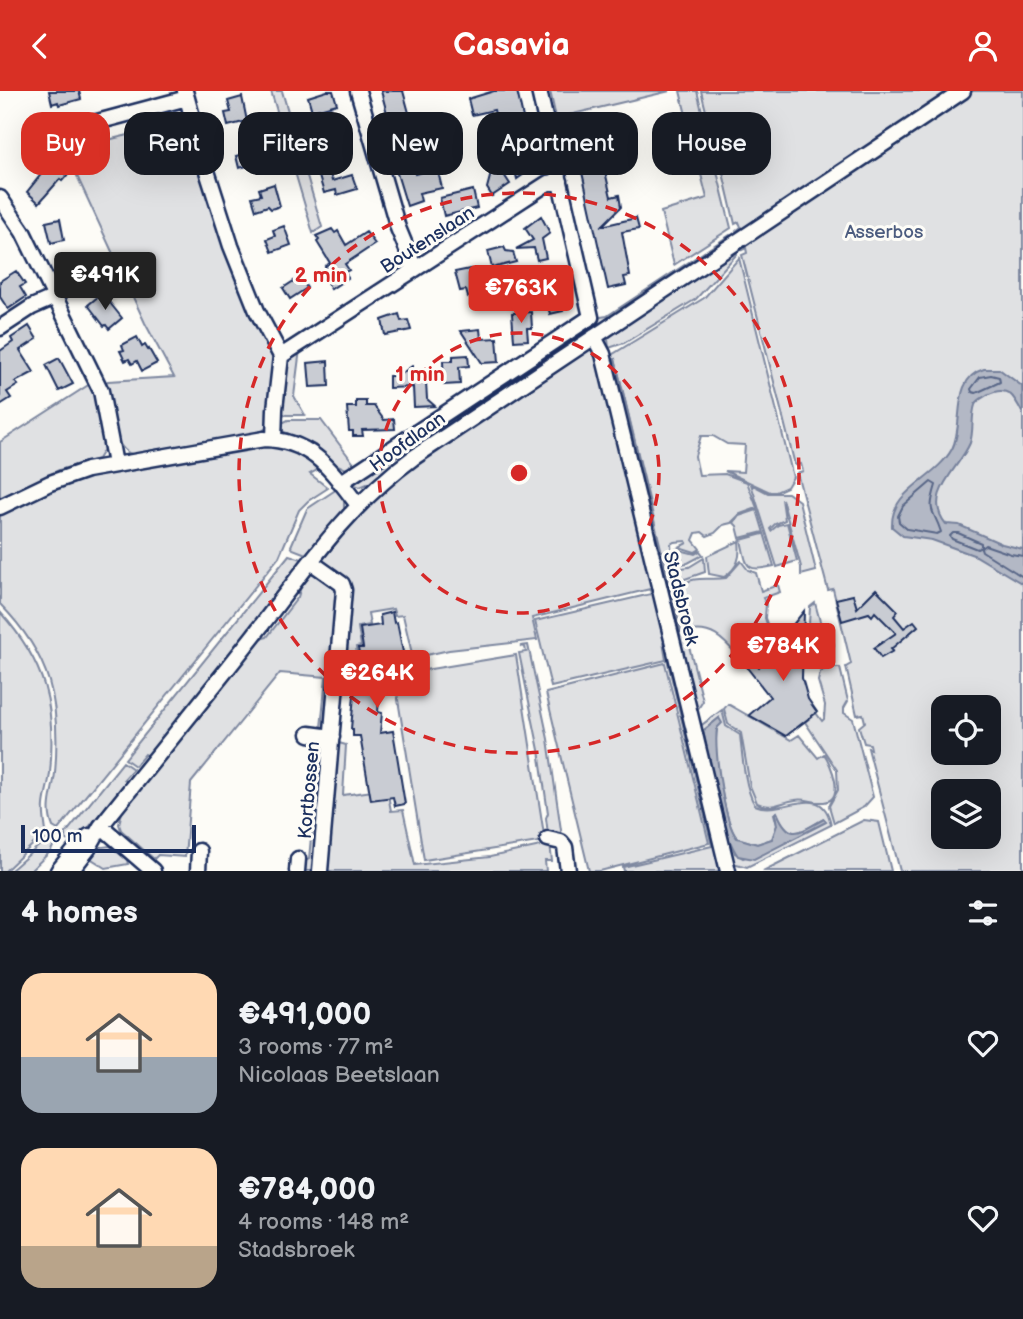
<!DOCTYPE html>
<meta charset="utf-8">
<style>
body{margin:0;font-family:"Balsamiq Sans",sans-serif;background:#242831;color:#f1f3f6;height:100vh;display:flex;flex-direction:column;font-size:26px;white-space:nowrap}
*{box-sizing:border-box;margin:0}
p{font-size:23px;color:#9ea1a6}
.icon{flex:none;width:38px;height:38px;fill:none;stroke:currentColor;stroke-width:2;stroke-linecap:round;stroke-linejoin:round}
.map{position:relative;height:780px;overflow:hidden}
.details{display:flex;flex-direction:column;background:#171b24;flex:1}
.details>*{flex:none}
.top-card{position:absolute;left:21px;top:21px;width:982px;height:63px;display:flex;gap:14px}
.tools{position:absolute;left:931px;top:604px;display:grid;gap:14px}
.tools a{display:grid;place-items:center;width:70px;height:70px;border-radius:14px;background:#171b24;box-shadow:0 7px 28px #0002;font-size:35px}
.scale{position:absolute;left:21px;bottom:18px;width:175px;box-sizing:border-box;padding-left:7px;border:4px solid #1b2f5e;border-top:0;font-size:19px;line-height:24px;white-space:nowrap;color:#1b2f5e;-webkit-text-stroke:5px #fdfcf7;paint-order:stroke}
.price{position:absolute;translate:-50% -60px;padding:0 16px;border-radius:7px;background:#d93025;color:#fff;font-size:23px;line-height:46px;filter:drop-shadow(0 2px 4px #0008)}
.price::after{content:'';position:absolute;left:50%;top:42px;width:21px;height:16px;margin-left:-10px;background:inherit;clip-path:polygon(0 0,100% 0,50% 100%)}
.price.on{background:#222;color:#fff}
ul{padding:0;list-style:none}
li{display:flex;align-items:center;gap:21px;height:175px;padding:0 21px}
li span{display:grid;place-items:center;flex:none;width:196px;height:140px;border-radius:21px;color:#555}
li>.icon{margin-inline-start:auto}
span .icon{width:84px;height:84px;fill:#fffc;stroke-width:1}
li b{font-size:30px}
h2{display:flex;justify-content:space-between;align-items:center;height:84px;padding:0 21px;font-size:30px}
.pill{padding:0 24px;border-radius:21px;background:#171b24;box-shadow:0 7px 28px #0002;font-size:24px;line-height:63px}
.pill.on{background:#d93025;color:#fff}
header{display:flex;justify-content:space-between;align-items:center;height:91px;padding:0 21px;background:#d93025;color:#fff;font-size:32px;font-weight:700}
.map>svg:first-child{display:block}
.green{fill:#e0e1e3;stroke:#7e88a0;stroke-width:2;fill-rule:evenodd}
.water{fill:#b3b8c5;stroke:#76819c;stroke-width:2}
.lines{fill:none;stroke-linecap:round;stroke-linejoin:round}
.shore{stroke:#586687;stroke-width:2}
.building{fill:#c9ccd3;stroke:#1b2f5e;stroke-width:2}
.minor-casing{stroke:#1b2f5e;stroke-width:19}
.minor{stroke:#fdfcf7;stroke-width:14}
.ring{fill:none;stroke:#d62828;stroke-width:3.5;stroke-dasharray:12 9}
.labels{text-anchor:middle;stroke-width:6;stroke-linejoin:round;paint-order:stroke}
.park-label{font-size:19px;fill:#4c5c7f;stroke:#fdfcf7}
.street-label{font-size:19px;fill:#1b2f5e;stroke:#fdfcf7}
.centre{fill:#d62828;stroke:#fdfcf7;stroke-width:3.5}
.ring-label{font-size:21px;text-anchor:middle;font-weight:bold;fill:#d62828;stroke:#fdfcf7;stroke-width:6;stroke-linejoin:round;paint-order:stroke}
</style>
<header><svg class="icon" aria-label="back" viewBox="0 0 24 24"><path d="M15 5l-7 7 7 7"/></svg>Casavia<svg class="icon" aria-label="person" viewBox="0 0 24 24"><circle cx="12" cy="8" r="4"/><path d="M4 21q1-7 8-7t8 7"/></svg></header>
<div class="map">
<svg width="1023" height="780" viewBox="0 0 1023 780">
<rect width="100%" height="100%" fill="#fdfcf7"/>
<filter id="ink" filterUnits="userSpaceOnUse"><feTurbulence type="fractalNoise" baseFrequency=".0143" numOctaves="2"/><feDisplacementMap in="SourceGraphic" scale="14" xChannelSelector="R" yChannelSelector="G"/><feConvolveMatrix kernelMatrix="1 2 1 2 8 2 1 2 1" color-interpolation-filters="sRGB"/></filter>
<g filter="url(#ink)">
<path class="green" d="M271 0H282L322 136 313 142Z
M550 0H670L556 27Z
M680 0H697L731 137 674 174 661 121 707 107Z
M701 0H1023V780H900L868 657 871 658 870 653 864 652 859 636 865 631 863 623 857 624 846 576 851 573 833 498 828 499 797 382 803 380 801 373 795 374 742 164 747 162 746 157 742 159 736 140 741 136 739 131 735 133 716 52 718 39 715 29 712 44ZM943 616H989V662H943ZM943 700H989V746H943Z
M184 15 210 108 239 197 273 268 270 334 261 341 132 363C112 358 107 311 103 293L108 290 174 286 145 232 65 59 171 34 168 18Z
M730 144 733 146 594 239 590 236 591 233 601 226 607 225Z
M736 159 737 163 696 208 624 252 609 257 608 248 611 244Z
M739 167 793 386 787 396 776 401H770L725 380 743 381 745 354 727 353 713 345H701L695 365 699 384 725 383 747 391 757 417 740 423 731 432 723 434 715 442 707 445 702 441 696 442 693 449 700 458 695 461 679 456 687 452 686 450 674 451 671 453C674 471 659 473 678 491L676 504 703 610 694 624 610 265 704 207ZM615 268 681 540V541H679L613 269Z
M583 238 587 244 404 365 372 391 360 396 355 394V389Z
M593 256 596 257 723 780H624L623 776 712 755 663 551 666 569 551 596 535 530 651 503 650 498 532 527 537 549 449 559 413 567 403 524 395 525 393 518 368 522 370 534 358 536 361 555 356 556 358 573 342 570 348 496 319 473 365 416 406 380 586 258Z
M300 258 294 305 305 324H286L280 321 287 268Z
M90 293 98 310 106 355 98 368 59 379 0 408V351Z
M288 329H321L355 374 346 378 338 374 336 375 315 354 282 340 280 333Z
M267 353 303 362 319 378 310 383 328 397 308 410 299 419 279 466 58 739 53 736C45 717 53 701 55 682 61 610 51 565 0 513V423L33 405 81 387Z
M751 393 768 402H788L799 410 816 480 801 484V476L782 408 785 429 775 433 770 438 771 440 778 434 787 432 797 470 777 476Z
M337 398 344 407V419L306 463 293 458 291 455 307 418Z
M757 419 774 475C745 482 747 476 741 449L763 443V441L740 447 737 435 734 432 739 425Z
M739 450C741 466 738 477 724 486L709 483 707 465Z
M676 458 695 463 700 460 703 464 688 472 673 474V478L689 476 704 467 705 481 685 488C674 488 668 477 670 466L675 464 682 468 675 462Z
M289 464 302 468 266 518 148 665 145 663 135 675 125 668Z
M741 470 748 479 756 482 761 500 778 494 780 501 763 507 766 513 765 527 775 556 759 576 744 558 738 565C723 548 711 535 687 541L678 503 679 496C695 483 709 490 726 487Z
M315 478 338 494 329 638 321 637 326 586 280 582 191 692 185 766 158 764 154 768 121 739 119 733 122 721 259 548 267 546 298 506 301 496Z
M815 512 824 545 831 543 834 554C828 564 820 573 807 569L810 516Z
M0 521C46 572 56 615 50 682 49 692 45 703 44 714 43 723 45 732 46 741L5 780H0Z
M528 554 548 648 562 746 548 743 546 727 548 722 539 659 519 562 526 561 525 556 520 555Z
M516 564 545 750 424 769 394 584Z
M665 572 709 752 600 780H589L546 602Z
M826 577H840L848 610 844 617V622L853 628 873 706 864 716 834 732 829 715 838 699 837 679 805 631 816 622 822 630 824 628 825 614 818 590 820 582Z
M728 613 791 649 799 644 818 667 824 663C831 672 846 709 824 711 815 712 805 707 795 709 781 711 771 719 757 712L750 695 741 642 728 633 724 618Z
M722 619 726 635 740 644C742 663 745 699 755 714 782 726 823 688 831 734L747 776 733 772 699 636ZM719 627C718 635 716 641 716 649 715 669 725 733 737 747L757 753 772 748 777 734 774 723 777 722C790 753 801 740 824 728L826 730 743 767 735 762 725 734 703 640Z
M320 649 328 650 316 780H303L304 771 309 768Z
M339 652 346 654 343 704 387 698 391 720 403 719 415 774 490 766 550 753 552 770H545L546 780H323L334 657Z
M123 671 133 678 124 688 127 691 74 754 66 748V742Z
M864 729 879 731 891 780H763Z
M49 746 55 751 51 760 30 780H10Z
M110 755 127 769 128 773 106 777 87 765 96 757Z"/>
<path class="water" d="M613 268H615L680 541H679Z
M984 278H999L1022 295 1023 323C1014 305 1008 293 987 304 982 307 977 309 975 314 971 326 974 340 970 352 959 378 922 404 946 433L959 434 1002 453 1023 458V493L976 465 932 449 903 445 892 436C890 398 935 389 952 358 965 333 950 288 984 278Z
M719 627 722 632 717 637C714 659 724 732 737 747L757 753 772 748 777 734 775 722 777 721C790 753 801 740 824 728L826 731 754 768 738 765C721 743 710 670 703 640Z"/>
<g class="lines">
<path class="shore" d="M991 284 999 286 1000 291 976 302 972 301 971 298 980 286Z
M931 391 936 394C927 424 933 416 941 441L937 443 907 438 899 431 898 425 903 415Z
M953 442H958L981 452V456L977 458 952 448 950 445Z
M1023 465 1011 463 985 454 981 457 982 460 1023 486"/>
</g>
<path class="building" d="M49 0H79L81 8 59 14 58 11 52 13Z
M327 0H333L337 13 312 20 308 6Z
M381 0H403L414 40 411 41 415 59 403 62 396 35 391 37Z
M494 0H517L524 31 519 34 524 55 513 58 527 81 517 88 508 50 502 52 494 19 472 24 468 8Z
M242 6 247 30 228 35 225 22 231 21 228 10Z
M589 24 590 32 610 27 617 57 601 63 611 106 619 104 621 116 602 135 636 127 639 138 622 141 630 185 624 186 626 194 608 198 584 90 572 39 569 38 570 31Z
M340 42 345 56 341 58 343 66 327 70 321 47Z
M255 47 259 72 239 77 236 65 243 63 240 51Z
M412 71 415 83 437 77 442 97 419 102 421 110 407 115 395 76Z
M59 73 69 82 62 90 60 88 39 112 27 101 47 76 52 81Z
M499 76 510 93 492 105 487 97 491 82Z
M329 79 332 90 352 84 357 98 337 104 336 99 324 102 318 82Z
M274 93 280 115 271 118 268 115 256 119 252 106 261 104 259 98Z
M473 99 477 117 444 125 440 107Z
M541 125 550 142 542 148 546 167 537 169 534 157 516 158 533 149 525 137Z
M60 128 64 149 51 152 46 131Z
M284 135 291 154 272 161 267 148 275 145 273 139Z
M332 138 335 142 338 140 346 154 366 141 375 153 345 173 349 179 345 181 348 187 331 198 324 187 330 183 325 175 330 172 317 151 319 149 316 145Z
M504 156 506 160 513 161 516 171 492 177 488 160Z
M83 170 88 191 72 194 68 174Z
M470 178 474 190 483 188 491 201 468 206 466 199 460 200 455 181Z
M16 180 25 193 20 196 26 206 8 218 0 206V190Z
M300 186 307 197 290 208 283 197Z
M557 197 563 220 550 223 544 200Z
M100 204 105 209 106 207 122 227 109 238 106 234 104 235 88 214Z
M531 221 532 237H527L528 249 514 250 512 222Z
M399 223 401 230 408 229 411 239 385 244 382 229Z
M29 235 37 248 20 259 34 281 15 291 18 294 7 301 11 307 0 314V260L13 251 11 247Z
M480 238 481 248 497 247 499 271 482 272 461 240Z
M137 246 142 256 145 254 148 259 149 258 157 272 142 280 137 270 132 273 129 268 125 270 120 260 124 259 122 254Z
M468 264 469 275 459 276 460 293 444 294 443 270H453V265Z
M59 267 73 293 59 300 46 274Z
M328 270 329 295 310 296 308 272Z
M412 275 413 292 426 291 427 308 435 315 414 316 413 296 389 297V285H398Z
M356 310H366V315H374L384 329 394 328 395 338 362 339 363 345H353V340H349L347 316H356Z
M876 498 898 520 894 525 904 537 914 530 918 535 891 558 893 560 881 567 874 557 896 542 875 521 872 525 869 522 842 530 836 508 853 504 857 517Z
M804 520 802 587 808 608 817 621 786 645 749 624 770 606 738 565 744 557 759 576Z
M392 521 394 532 397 531 404 566 382 570 378 621 382 622 380 642 393 640 405 713 395 715 393 706 371 709 360 645H353V638H351L356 581 362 582 358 557H363L360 537 381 534 380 524Z"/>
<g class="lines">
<defs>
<path id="minor" d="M185 0 207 80 231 155 257 220 281 265 275 318 274 348
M358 0 398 137 415 178
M35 63 44 50 56 42 187 7
M0 107 23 141 101 300 115 373
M0 237 32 216 55 206
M594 246 603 263 728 780
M281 265 548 92 560 90
M340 392 591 226 539 0
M0 416 50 392 87 379 264 348C312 349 331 379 358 414
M311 471 342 493 344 499 320 780
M309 643 332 646
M101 735 153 780
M548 748 561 751 565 756 568 780
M58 780 75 759 89 745
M71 780 88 758 101 735C152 671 204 608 254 544 303 481 348 414 413 367L963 0
M198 780 199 760
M297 780 298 768"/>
</defs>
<use href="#minor" class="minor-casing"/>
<use href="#minor" class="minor"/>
</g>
</g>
<g class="ring">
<circle cx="519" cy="382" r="140"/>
<circle cx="519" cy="382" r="280"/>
</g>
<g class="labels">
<g class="park-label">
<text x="884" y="147">Asserbos</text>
</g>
<g class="street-label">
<text transform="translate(427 148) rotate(-33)" y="7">Boutenslaan</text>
<text transform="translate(407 350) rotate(-36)" y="7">Hoofdlaan</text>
<text transform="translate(682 507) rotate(76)" y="7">Stadsbroek</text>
<text transform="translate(308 699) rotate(-85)" y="7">Kortbossen</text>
</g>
</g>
<circle cx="519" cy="382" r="10" class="centre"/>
<g class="ring-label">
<text x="321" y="191">2 min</text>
<text x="420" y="290">1 min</text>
</g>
</svg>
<div class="tools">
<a><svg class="icon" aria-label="locate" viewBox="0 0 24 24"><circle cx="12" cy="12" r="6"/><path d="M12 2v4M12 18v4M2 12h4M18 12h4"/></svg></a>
<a><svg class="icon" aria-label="layers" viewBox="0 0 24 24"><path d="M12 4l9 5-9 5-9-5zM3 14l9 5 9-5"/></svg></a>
</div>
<div class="scale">100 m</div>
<b class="price on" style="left:105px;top:221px">€491K</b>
<b class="price" style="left:521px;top:234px">€763K</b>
<b class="price" style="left:783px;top:592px">€784K</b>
<b class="price" style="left:377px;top:619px">€264K</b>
<div class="top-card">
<a class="pill on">Buy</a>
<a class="pill">Rent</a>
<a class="pill">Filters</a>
<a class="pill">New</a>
<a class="pill">Apartment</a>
<a class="pill">House</a>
</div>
</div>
<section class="details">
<h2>4 homes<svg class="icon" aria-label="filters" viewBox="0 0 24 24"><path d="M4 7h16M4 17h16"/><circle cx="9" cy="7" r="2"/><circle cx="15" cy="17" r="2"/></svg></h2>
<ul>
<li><span style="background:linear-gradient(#ffd9b3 60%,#9aa5b1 0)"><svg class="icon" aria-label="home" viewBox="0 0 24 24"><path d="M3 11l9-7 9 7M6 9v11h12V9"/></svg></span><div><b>€491,000</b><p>3 rooms · 77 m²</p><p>Nicolaas Beetslaan</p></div><svg class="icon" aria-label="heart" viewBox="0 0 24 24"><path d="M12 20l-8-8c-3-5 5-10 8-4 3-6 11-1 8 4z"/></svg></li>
<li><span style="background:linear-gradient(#ffd9b3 70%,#b9a48a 0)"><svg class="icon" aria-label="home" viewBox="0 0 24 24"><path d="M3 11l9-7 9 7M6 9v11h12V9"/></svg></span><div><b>€784,000</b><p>4 rooms · 148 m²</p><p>Stadsbroek</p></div><svg class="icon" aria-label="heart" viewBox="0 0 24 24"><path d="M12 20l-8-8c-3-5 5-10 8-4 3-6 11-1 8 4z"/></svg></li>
</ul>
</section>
